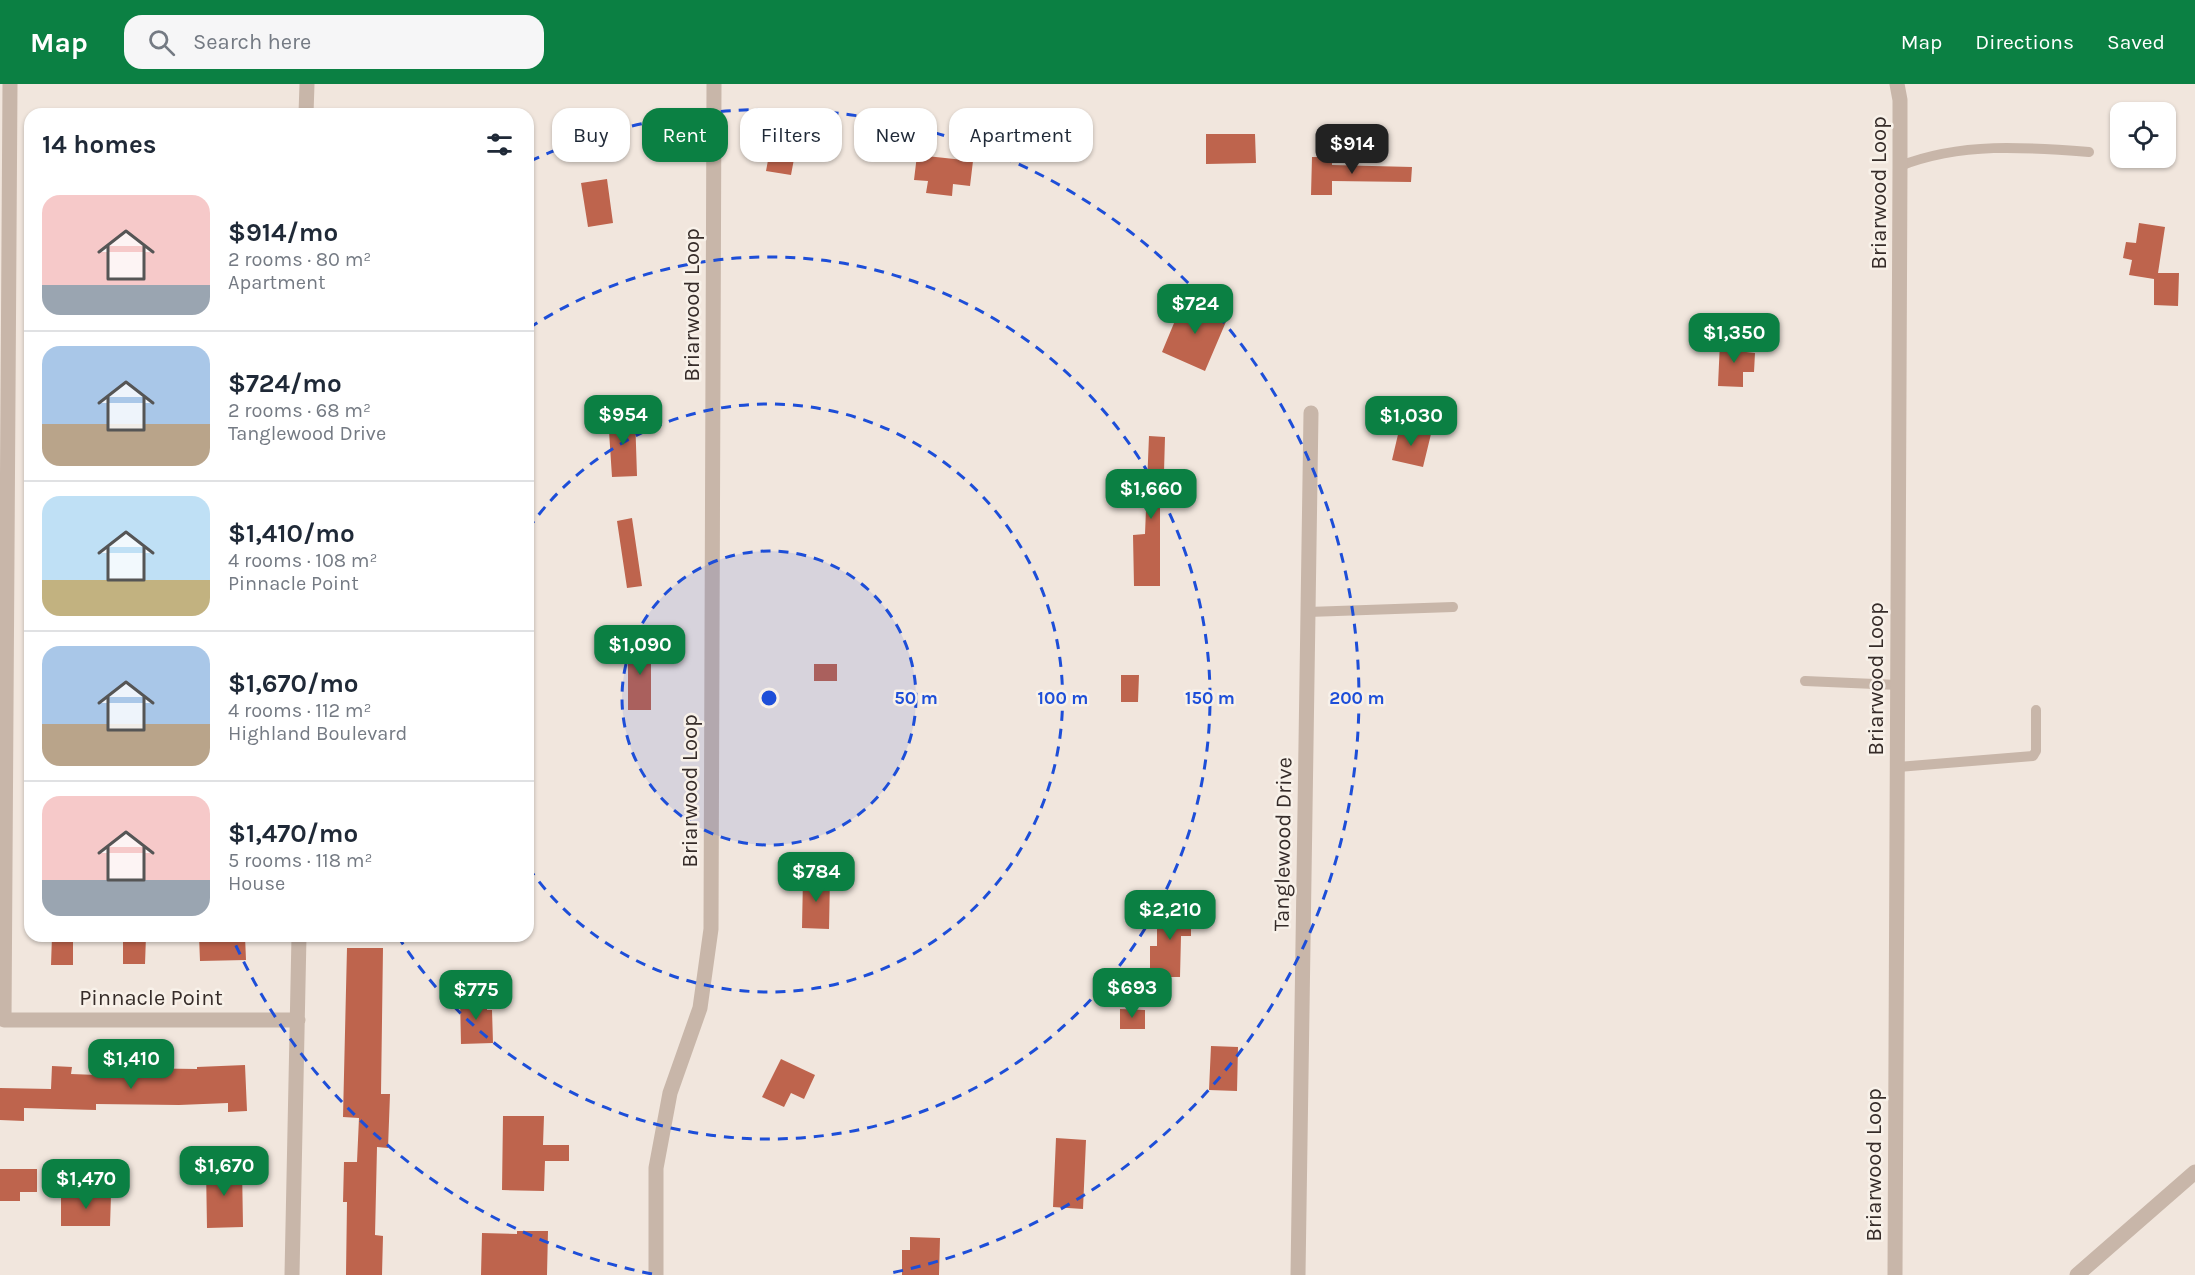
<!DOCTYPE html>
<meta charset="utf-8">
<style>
body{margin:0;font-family:Karla,sans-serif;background:#f6f6f7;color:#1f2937;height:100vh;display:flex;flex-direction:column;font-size:22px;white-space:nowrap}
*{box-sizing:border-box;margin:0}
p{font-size:20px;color:#747a83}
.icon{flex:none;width:33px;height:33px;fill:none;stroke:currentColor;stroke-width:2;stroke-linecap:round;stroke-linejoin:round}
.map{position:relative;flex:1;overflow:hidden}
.side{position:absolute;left:24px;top:24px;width:510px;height:834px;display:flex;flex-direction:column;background:#fff;border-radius:18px;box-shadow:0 2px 4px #0004}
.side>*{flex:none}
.guide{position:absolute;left:552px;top:24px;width:570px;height:54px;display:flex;gap:12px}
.buttons{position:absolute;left:2110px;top:18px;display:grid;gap:12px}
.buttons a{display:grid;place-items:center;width:66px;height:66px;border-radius:12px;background:#fff;box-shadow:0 2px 4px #0004;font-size:30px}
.price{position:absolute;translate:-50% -51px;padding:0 14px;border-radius:12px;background:#0b8043;color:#fff;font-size:20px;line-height:39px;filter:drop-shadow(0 2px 3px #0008)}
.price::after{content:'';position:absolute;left:50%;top:36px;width:18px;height:14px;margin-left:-9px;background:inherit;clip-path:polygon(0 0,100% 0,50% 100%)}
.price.current{background:#222;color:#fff}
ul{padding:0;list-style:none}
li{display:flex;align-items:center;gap:18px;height:150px;padding:0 18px}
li+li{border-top:2px solid #e0e1e3}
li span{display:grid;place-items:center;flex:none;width:168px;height:120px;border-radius:18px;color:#555}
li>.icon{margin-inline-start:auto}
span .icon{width:72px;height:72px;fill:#fffc;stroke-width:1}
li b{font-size:26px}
h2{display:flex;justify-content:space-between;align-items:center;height:72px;padding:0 18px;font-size:26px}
.chip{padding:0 21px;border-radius:18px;background:#fff;box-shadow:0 2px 4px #0004;font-size:21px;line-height:54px}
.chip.current{background:#0b8043;color:#fff}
header{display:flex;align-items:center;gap:36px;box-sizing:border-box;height:84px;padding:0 30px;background:#0b8043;color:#fff}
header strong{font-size:28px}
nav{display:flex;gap:33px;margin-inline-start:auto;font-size:21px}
.search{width:420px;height:54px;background:#f6f6f7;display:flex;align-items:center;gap:15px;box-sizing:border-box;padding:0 21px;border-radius:18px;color:#747a83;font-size:22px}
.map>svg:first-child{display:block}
.building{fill:#be644d}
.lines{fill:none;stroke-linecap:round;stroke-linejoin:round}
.service{stroke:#c8b6a9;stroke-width:10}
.minor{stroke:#c8b6a9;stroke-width:15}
.tertiary{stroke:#c8b6a9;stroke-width:15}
.ring{fill:none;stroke:#1d4ed8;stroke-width:3;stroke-dasharray:10 8}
.labels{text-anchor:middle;stroke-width:5;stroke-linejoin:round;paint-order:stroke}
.street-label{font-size:22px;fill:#362c29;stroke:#f8f1e9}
.centre{fill:#1d4ed8;stroke:#f8f1e9;stroke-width:3}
.ring-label{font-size:18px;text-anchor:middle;font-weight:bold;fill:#1d4ed8;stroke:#f8f1e9;stroke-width:5;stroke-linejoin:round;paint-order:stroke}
</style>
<header>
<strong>Map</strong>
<div class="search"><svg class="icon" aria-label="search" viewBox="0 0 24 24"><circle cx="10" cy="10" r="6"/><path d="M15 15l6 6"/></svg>Search here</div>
<nav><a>Map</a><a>Directions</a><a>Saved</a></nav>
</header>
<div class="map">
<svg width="2195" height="1191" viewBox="0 0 2195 1191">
<rect width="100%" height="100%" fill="#f1e6dd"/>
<path class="building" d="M774 44 799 48 791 91 766 87Z
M1206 50H1255L1256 79 1206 80Z
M917 71 973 77 970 102 953 100 952 112 926 109 928 97 914 96Z
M1312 73H1332V81L1412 83 1411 98 1332 97V111H1311Z
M607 95 613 139 588 143 581 99Z
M2139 139 2165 143 2158 189H2179L2178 222 2154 221V195L2129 191 2132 176 2123 174 2126 158 2136 159Z
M1184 215 1228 233 1205 287 1162 268Z
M1720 257 1746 258V268L1755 269 1754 288H1743V303L1718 302Z
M635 331 637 392 612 393 608 332Z
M1400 342 1431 350 1423 383 1392 376Z
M1149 352 1165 353 1163 423H1160V502H1134L1133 451 1145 450Z
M632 434 642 502 627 504 617 437Z
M628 559H651V626H628Z
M814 580H837V597H814Z
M1121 591H1139L1138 618H1121Z
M803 793H830L829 845 802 844Z
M1157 822 1191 823V852H1181L1180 893H1150V862H1157Z
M52 852H73V881H51Z
M123 852H146L145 880H123Z
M199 852H245L246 876 200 877Z
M347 864H383L381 1010H390L388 1064 377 1063 375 1151 383 1152 382 1191H346L347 1118H343L344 1078H357L359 1034 343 1033Z
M487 912V926H492L493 959 461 960 460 913Z
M1120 925 1145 926V945H1120Z
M1211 962 1238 963 1237 1007 1209 1006Z
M781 975 815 991 804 1015 791 1009 784 1023 762 1013Z
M245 981 247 1027 228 1028V1019L179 1021 96 1020V1026L24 1024V1037L0 1036V1004L51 1005 52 982 72 983 71 990 125 992 126 984 197 985V983Z
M503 1032H544L543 1061H569V1077H545L544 1107 502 1106Z
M1056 1054 1086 1056 1083 1125 1053 1123Z
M206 1083H242L243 1143 207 1144Z
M0 1085H37V1108H20V1117H0Z
M61 1111H111L110 1142H61Z
M517 1147H548L547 1191H481L482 1149 517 1150Z
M910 1153 940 1154 939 1191H902V1166H910Z"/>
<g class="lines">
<path class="service" d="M1900 82C1961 58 2026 63 2089 68
M1308 528 1453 523
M1805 597 1898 601
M1898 683 2033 672 2036 667V626"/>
<path class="minor" d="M10 0 4 936H298
M306 30 307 0
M292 1191 299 852
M656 1191V1084L670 1009 700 924 711 845 714 0
M1298 1191 1311 329
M1895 1191 1900 82V16L1897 0"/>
<path class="tertiary" d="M2077 1191 2195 1088"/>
</g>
<circle cx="769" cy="614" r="147" fill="#1d4ed8" fill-opacity=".12"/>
<g class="ring">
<circle cx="769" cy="614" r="147"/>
<path d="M528 445A294 294 0 1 1 528 783"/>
<path d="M529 244A441 441 0 1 1 399 854"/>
<path d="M652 1190A588 588 0 0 1 232 853M530 77A588 588 0 1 1 886 1190"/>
</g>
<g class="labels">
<g class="street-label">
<text transform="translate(1878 109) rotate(-90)" y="8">Briarwood Loop</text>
<text transform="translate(691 221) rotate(-90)" y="8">Briarwood Loop</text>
<text transform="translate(1875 595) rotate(-90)" y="8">Briarwood Loop</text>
<text transform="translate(689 707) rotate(-90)" y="8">Briarwood Loop</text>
<text transform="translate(1282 760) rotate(-89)" y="8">Tanglewood Drive</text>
<text x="151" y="921">Pinnacle Point</text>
<text transform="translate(1873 1081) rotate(-90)" y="8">Briarwood Loop</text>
</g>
</g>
<circle cx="769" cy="614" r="9" class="centre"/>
<g class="ring-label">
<text x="916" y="620">50 m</text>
<text x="1063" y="620">100 m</text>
<text x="1210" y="620">150 m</text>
<text x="1357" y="620">200 m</text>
</g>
</svg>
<div class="buttons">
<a><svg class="icon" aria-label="locate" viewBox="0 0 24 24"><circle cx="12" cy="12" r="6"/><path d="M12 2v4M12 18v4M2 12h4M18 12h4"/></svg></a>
</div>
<b class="price current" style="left:1352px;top:91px">$914</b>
<b class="price" style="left:1195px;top:251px">$724</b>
<b class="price" style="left:1734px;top:280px">$1,350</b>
<b class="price" style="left:623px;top:362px">$954</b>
<b class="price" style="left:1411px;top:363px">$1,030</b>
<b class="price" style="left:1151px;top:436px">$1,660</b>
<b class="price" style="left:640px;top:592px">$1,090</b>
<b class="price" style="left:816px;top:819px">$784</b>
<b class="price" style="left:1170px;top:857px">$2,210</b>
<b class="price" style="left:1132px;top:935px">$693</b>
<b class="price" style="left:476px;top:937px">$775</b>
<b class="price" style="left:131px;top:1006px">$1,410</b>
<b class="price" style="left:224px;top:1113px">$1,670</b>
<b class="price" style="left:86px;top:1126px">$1,470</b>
<div class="guide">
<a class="chip">Buy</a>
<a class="chip current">Rent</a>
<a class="chip">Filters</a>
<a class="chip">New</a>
<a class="chip">Apartment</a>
</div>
<section class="side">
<h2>14 homes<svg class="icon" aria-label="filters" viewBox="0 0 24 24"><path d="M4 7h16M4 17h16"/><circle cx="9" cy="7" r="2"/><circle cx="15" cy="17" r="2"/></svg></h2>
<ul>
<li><span style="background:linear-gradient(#f6c9c9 75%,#9aa5b1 0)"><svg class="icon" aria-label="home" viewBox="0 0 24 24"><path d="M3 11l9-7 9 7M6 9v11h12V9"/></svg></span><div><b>$914/mo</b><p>2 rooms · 80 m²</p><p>Apartment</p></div></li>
<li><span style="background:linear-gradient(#a9c7e8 65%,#b9a48a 0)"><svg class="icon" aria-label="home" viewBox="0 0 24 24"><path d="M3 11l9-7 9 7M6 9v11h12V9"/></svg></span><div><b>$724/mo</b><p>2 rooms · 68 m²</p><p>Tanglewood Drive</p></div></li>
<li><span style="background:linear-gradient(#bfe0f5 70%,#c2b280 0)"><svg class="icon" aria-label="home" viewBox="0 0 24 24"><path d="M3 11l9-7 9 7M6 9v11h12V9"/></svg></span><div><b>$1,410/mo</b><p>4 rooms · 108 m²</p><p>Pinnacle Point</p></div></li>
<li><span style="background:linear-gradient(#a9c7e8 65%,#b9a48a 0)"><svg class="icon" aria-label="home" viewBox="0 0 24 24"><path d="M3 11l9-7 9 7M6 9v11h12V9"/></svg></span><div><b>$1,670/mo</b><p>4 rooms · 112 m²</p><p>Highland Boulevard</p></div></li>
<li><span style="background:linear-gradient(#f6c9c9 70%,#9aa5b1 0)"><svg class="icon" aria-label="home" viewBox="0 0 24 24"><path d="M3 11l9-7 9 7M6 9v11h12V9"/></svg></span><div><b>$1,470/mo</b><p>5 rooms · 118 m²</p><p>House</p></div></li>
</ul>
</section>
</div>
